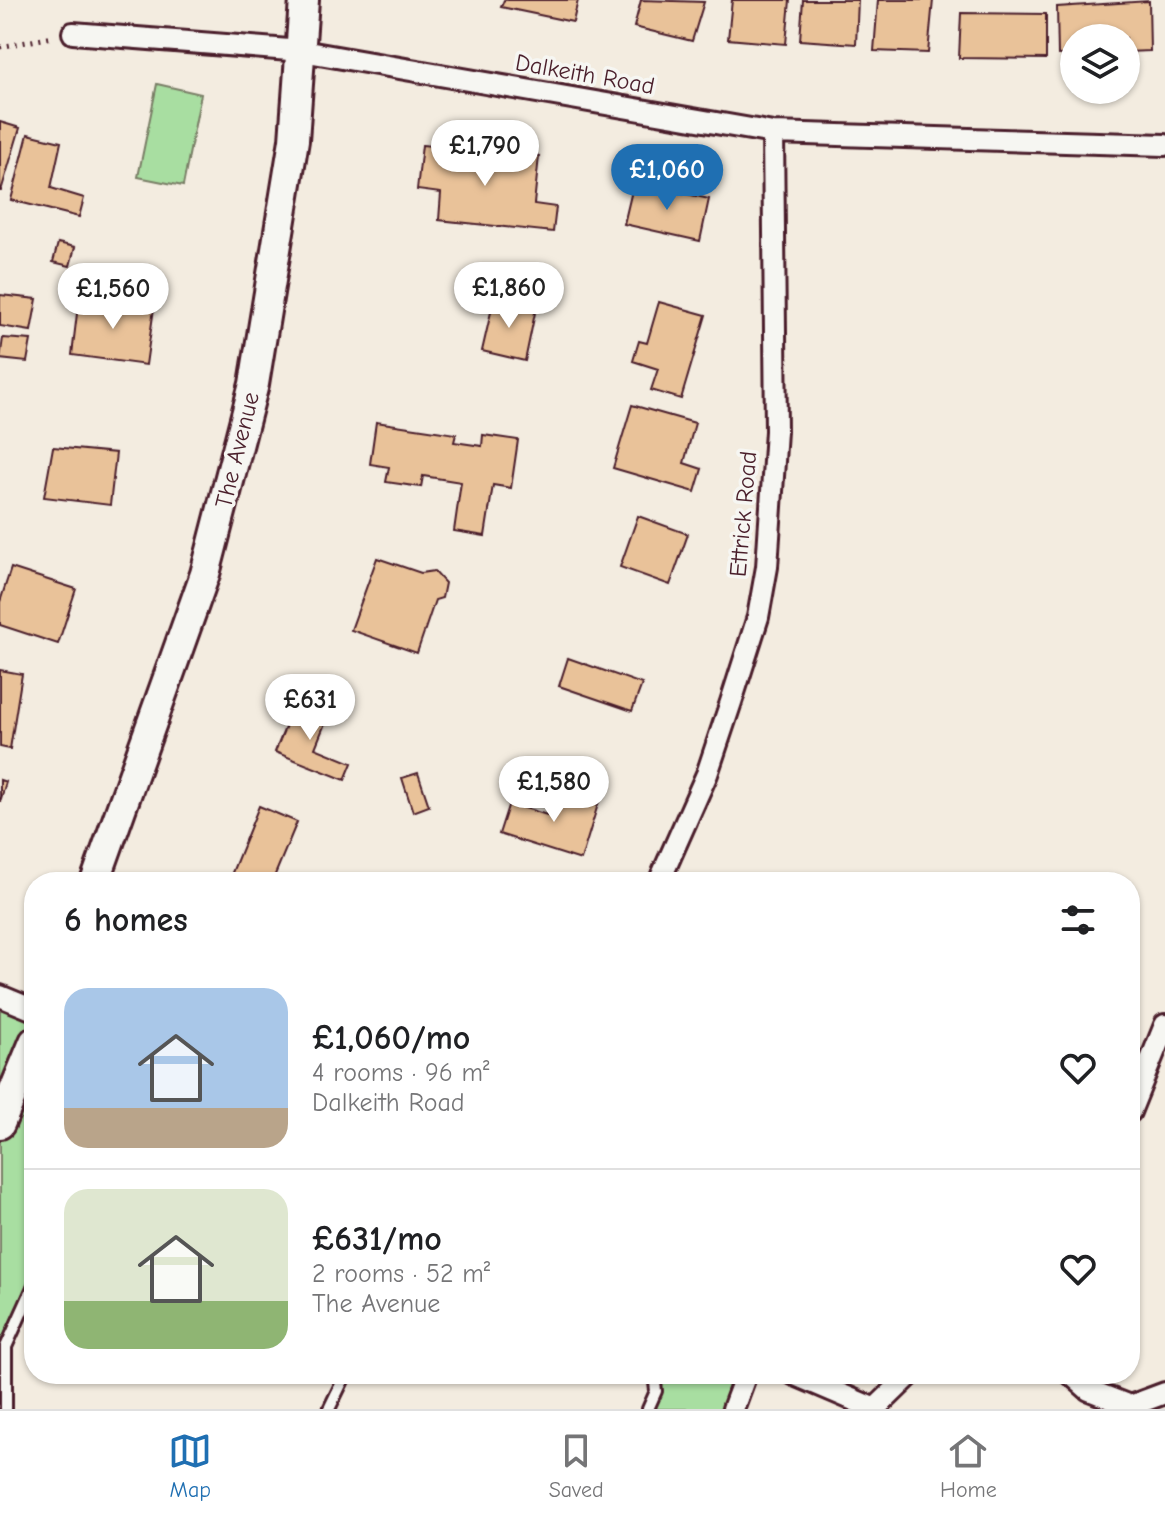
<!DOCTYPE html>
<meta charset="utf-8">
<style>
body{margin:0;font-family:"Comic Neue",sans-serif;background:#f2f2f2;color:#202124;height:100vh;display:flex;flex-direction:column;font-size:30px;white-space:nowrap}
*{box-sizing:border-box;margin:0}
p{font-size:26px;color:#757577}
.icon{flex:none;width:44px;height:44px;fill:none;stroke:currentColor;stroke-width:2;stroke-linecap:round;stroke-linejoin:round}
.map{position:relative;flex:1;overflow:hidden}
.side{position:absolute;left:24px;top:872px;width:1116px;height:512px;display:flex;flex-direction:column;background:#fff;border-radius:32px;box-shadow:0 2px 6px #0004}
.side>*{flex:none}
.controls{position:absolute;left:1060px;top:24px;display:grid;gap:16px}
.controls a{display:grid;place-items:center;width:80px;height:80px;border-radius:50%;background:#fff;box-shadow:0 2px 6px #0004;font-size:40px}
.price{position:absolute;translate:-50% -68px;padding:0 18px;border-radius:28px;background:#fff;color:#222;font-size:26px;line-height:52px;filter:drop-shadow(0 2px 4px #0008)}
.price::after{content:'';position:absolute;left:50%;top:48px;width:24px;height:18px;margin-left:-12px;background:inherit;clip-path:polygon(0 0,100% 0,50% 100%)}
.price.on{background:#1f6fb2;color:#fff}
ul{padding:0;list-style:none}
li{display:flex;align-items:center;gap:24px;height:200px;padding:0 40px}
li+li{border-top:2px solid #e0e0e0}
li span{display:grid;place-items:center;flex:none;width:224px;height:160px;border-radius:24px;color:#555}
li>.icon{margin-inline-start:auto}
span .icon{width:96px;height:96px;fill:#fffc;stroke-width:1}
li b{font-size:34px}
h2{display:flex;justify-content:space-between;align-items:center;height:96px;padding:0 40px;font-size:34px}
.dock{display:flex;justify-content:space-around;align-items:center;height:112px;border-top:2px solid #e0e0e0;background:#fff;font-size:22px;color:#757577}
.dock a{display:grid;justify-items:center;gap:4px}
.dock .on{color:#1f6fb2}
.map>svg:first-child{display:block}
.green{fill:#a8dea1;stroke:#797e66;stroke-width:2}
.building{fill:#e9c299;stroke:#4a1f2b;stroke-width:2}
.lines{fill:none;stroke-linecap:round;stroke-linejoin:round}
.lane-casing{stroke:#4a1f2b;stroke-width:16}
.street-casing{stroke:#4a1f2b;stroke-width:26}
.secondary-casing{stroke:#4a1f2b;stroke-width:34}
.path{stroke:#4a1f2b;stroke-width:5;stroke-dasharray:2 6;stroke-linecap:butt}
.lane{stroke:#f6f6f2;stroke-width:10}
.street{stroke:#f6f6f2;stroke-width:20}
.secondary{stroke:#f6f6f2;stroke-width:28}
.labels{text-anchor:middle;stroke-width:7;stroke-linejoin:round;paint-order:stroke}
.street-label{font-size:24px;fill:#4a1f2b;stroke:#f6f6f2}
</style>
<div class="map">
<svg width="1165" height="1409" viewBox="0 0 1165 1409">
<rect width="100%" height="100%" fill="#f3ece0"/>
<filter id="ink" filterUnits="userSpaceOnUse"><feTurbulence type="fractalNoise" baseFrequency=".0125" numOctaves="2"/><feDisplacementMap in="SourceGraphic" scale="16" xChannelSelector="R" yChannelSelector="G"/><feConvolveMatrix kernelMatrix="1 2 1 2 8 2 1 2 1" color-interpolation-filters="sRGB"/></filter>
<g filter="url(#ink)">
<path class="green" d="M157 84 201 94 183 186 138 177Z
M0 996 34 1010V1285L6 1347V1409H0Z
M654 1374H746L733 1409H648Z"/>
<path class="building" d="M504 0H578L573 22 501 7Z
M641 0 704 2 692 41 634 27Z
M732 0H790L786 44 728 39Z
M803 0H858L856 44 800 40Z
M878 0H933L928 53 874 51Z
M1149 1 1150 51 1126 52V38H1074V54L1058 55 1057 7Z
M961 13 1046 14V59L959 58Z
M0 122 20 128 1 191H0Z
M28 134 61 142 51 188 84 198 79 217 11 200Z
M422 145 539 156 534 204 556 207 553 232 439 220 441 193 417 190Z
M634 182 709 199 700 241 624 224Z
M58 243 75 247 70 266 53 262Z
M0 295 37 299 31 331 0 326Z
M79 297 154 308 146 365 72 355Z
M494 299 536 308 525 361 482 351Z
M659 302 706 315 681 399 651 390 658 369 633 361 639 341 647 343Z
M3 338 31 340 27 362 0 359Z
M632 405 695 423 684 463 702 469 695 492 613 468Z
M376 422 456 434 454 442 482 446 483 435 518 440 511 488 493 485 485 536 454 531 461 482 423 476 421 487 386 482 389 467 370 464Z
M53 447 116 453 110 505 44 497Z
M638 516 688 534 670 585 620 567Z
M377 558 421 573 434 571 445 583 442 598 435 600 417 653 351 630Z
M11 568 76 589 58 644 0 625V602Z
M568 658 642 684 632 711 559 686Z
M0 670 22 674 10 749 0 747Z
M295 703 328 716 315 748 352 763 345 780 275 752Z
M418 773 429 806 413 812 402 778Z
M0 780 6 782 0 802Z
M556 787 599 801 581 860 499 834 509 803 547 815Z
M259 806 297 822 272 882H234L229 880Z"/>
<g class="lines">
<defs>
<path id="lane" d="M6 1409V1347L34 1285
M329 1409 346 1374
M648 1409 656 1391 654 1374"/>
<path id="street" d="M73 33 302 51 773 133 1165 145
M659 882 707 774 731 702 758 617 767 567 776 431 773 133
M0 996 34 1010
M1130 1112 1165 1025
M793 1374 875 1409
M1071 1374 1089 1390 1130 1406 1165 1393
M733 1409 746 1374
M875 1409 911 1374"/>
<path id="secondary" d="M95 882 205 574 254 384 294 140 304 0
M0 1124 34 1042"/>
</defs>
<use href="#lane" class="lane-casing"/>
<use href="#street" class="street-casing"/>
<use href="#secondary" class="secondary-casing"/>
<path class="path" d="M0 47 53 37"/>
<use href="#lane" class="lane"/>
<use href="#street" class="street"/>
<use href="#secondary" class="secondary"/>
</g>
</g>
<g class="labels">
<g class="street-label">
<text transform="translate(585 74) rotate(10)" y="8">Dalkeith Road</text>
<text transform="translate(237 450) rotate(-76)" y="8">The Avenue</text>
<text transform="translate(743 514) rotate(-85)" y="8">Ettrick Road</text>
</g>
</g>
</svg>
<div class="controls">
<a><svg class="icon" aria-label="layers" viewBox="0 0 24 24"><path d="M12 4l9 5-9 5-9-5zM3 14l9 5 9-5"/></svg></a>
</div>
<b class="price" style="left:485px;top:188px">£1,790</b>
<b class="price on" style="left:667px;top:212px">£1,060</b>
<b class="price" style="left:509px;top:330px">£1,860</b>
<b class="price" style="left:113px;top:331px">£1,560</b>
<b class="price" style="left:310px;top:742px">£631</b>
<b class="price" style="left:554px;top:824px">£1,580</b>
<section class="side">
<h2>6 homes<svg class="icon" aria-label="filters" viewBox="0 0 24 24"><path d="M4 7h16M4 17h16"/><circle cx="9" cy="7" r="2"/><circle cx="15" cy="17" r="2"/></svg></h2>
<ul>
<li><span style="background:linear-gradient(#a9c7e8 75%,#b9a48a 0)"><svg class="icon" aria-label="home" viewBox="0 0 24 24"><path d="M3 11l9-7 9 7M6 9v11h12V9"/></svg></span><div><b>£1,060/mo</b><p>4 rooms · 96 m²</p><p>Dalkeith Road</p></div><svg class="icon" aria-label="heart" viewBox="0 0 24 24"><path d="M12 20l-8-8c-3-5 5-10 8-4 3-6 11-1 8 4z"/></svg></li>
<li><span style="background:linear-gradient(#dfe7d0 70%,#8fb573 0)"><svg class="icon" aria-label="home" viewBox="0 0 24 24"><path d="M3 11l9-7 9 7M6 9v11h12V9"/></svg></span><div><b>£631/mo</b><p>2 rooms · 52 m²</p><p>The Avenue</p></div><svg class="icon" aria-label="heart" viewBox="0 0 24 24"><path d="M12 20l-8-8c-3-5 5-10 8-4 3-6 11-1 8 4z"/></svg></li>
</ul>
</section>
</div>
<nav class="dock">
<a class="on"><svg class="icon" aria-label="map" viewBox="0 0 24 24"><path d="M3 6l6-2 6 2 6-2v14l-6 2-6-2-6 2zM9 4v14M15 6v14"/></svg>Map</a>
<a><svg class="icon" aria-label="saved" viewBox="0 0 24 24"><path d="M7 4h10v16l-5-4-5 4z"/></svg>Saved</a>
<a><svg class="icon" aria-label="home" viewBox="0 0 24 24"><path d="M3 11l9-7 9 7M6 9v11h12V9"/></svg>Home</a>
</nav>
